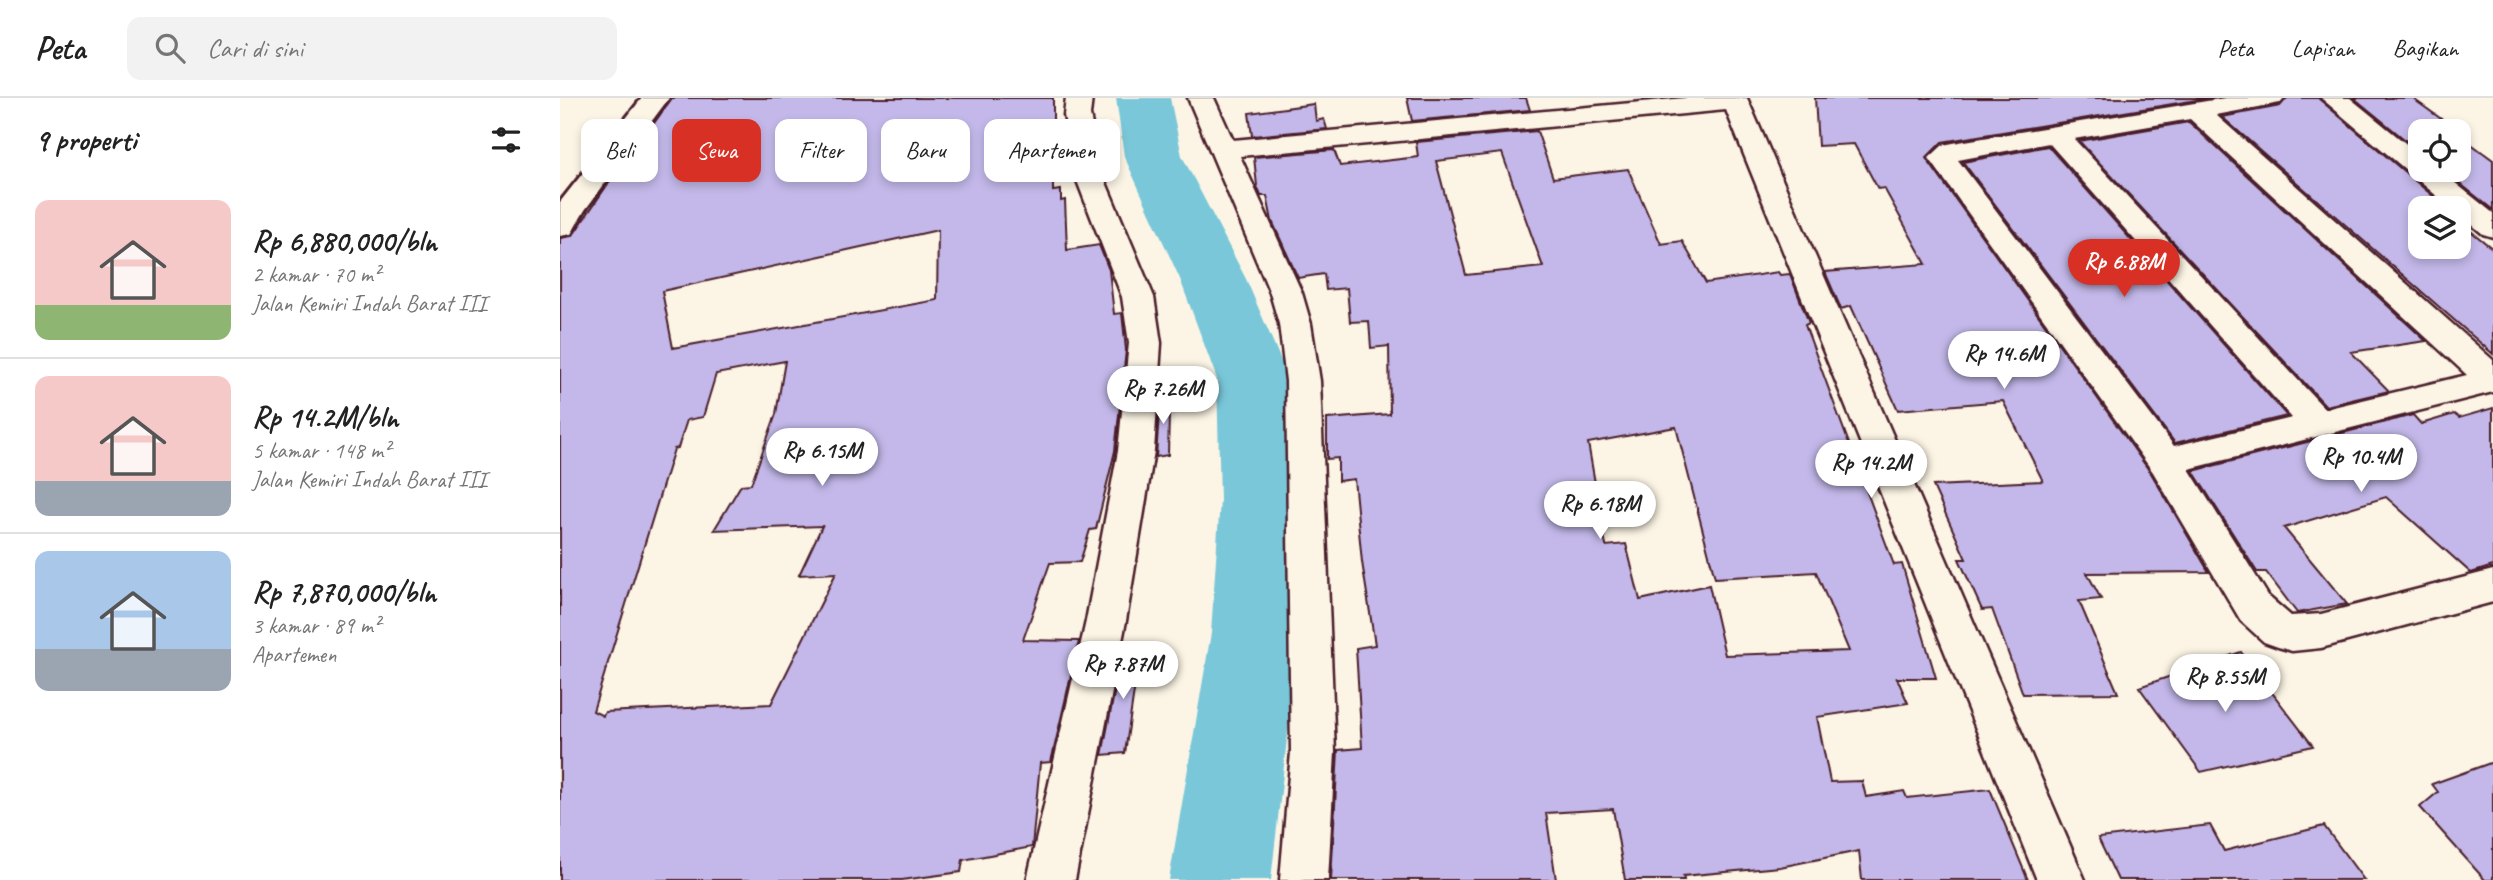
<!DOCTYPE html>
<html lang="id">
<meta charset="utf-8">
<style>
body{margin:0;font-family:Caveat,sans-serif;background:#f2f2f2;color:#222;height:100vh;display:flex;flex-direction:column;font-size:26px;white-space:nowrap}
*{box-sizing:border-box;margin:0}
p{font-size:23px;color:#767676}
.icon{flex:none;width:38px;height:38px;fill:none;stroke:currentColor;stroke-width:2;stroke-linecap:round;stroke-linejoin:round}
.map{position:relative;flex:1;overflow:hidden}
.sheet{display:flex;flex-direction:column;background:#fff;width:560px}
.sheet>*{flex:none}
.top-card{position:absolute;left:21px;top:21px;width:665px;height:63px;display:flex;gap:14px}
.fabs{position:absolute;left:1848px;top:21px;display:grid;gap:14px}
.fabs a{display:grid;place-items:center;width:63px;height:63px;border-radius:14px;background:#fff;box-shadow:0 4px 10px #0003;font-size:35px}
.price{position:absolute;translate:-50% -60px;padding:0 16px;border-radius:24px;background:#fff;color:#222;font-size:23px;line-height:46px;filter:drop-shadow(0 2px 4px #0008)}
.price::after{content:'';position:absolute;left:50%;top:42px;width:21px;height:16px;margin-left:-10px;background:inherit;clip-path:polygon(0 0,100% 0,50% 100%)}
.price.on{background:#d93025;color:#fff}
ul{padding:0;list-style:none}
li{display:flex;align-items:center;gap:21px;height:175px;padding:0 35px}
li+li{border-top:2px solid #e0e0e0}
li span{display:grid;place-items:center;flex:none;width:196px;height:140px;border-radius:14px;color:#555}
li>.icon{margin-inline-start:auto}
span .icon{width:84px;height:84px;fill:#fffc;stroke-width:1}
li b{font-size:30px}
h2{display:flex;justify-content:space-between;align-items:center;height:84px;padding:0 35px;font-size:30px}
.pill{padding:0 24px;border-radius:14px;background:#fff;box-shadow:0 4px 10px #0003;font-size:24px;line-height:63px}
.pill.on{background:#d93025;color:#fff}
header{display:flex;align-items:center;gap:42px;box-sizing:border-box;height:98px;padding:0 35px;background:#fff;border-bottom:2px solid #e0e0e0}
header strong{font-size:33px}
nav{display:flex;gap:38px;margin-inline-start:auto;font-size:24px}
.search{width:490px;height:63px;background:#f2f2f2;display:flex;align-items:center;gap:18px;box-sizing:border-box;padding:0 24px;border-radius:14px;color:#767676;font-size:26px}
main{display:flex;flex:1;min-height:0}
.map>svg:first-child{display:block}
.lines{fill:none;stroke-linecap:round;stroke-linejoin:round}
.river{fill:#7ac7d9;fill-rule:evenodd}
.building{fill:#c3b8e9;stroke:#4a1f2b;stroke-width:2;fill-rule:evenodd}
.minor-casing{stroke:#4a1f2b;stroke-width:5}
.tertiary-casing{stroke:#4a1f2b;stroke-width:6}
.minor{fill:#fcf5e5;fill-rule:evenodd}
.tertiary{fill:#fcf5e5;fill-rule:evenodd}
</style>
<header>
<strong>Peta</strong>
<div class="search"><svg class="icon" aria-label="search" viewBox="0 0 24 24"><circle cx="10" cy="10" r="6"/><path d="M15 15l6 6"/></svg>Cari di sini</div>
<nav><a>Peta</a><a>Lapisan</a><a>Bagikan</a></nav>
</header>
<main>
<section class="sheet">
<h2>9 properti<svg class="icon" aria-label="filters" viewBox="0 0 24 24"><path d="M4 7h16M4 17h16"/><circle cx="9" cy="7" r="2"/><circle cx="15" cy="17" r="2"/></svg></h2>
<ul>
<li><span style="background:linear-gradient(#f6c9c9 75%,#8fb573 0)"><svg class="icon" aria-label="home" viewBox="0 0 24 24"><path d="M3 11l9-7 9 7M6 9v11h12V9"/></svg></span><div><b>Rp 6,880,000/bln</b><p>2 kamar · 70 m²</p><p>Jalan Kemiri Indah Barat III</p></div></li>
<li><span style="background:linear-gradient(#f6c9c9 75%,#9aa5b1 0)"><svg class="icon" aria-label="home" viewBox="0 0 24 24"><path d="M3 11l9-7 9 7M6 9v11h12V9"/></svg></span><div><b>Rp 14.2M/bln</b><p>5 kamar · 148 m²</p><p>Jalan Kemiri Indah Barat III</p></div></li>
<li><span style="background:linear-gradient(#a9c7e8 70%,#9aa5b1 0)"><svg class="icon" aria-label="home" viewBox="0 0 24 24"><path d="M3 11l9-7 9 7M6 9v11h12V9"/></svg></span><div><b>Rp 7,870,000/bln</b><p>3 kamar · 89 m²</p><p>Apartemen</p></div></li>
</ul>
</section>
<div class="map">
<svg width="1933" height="782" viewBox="0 0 1933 782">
<rect width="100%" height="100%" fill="#fcf5e5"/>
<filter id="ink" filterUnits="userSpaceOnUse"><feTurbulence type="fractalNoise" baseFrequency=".0143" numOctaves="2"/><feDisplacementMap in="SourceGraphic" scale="14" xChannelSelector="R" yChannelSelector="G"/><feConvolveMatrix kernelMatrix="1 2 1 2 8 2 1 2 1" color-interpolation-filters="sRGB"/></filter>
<g filter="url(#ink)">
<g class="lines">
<path class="river" d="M556 0H610L622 58 686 181 729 281 740 402 739 535 711 782H609L651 535 660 402 657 281 620 181 564 58Z"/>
</g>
<path class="building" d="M112 0H493V93L501 92V103L505 102 507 152 539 147 549 172 554 216 562 215 566 252 555 353 536 431 530 432 520 464 490 465 463 542 519 543 491 664 480 665 472 749 403 762 401 774 342 782H0V140L13 137 52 80H62L72 56ZM378 132 377 202 113 250 102 193ZM225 263 216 316 191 386 181 387 154 432 262 428 239 477 276 475 211 606 45 614 43 618 33 613 114 351 118 350 127 322 143 319 156 276Z
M847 0H966L970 12 852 23Z
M1255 0H1649L1382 44 1366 60 1591 375 1649 474 1527 475 1541 501 1519 503 1558 595 1463 596 1432 511 1422 512 1399 461H1406L1373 388 1483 383 1443 303 1338 312 1291 208 1281 211 1265 174 1366 166 1324 90 1318 91 1294 46 1258 48Z
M1727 0H1758L1887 110H1860V149H1899V119L1906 125 1902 126 1933 151V256L1662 19 1720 8Z
M1794 0H1852L1898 33H1860V54Z
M754 6 756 23 764 21 767 31 692 38 689 15Z
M1629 24 1866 243 1791 254 1829 293 1766 308 1519 43Z
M977 33 993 80 1068 71 1101 146 1122 143 1146 185 1218 174 1220 177 1230 176 1249 225 1245 227 1334 467 1342 466 1376 580H1337L1348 605 1257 619 1270 684 1302 683 1306 699 1344 693 1347 700 1430 691 1468 782H1302L1299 753 1220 769 1123 778 1124 782H1065L1053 711 986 715 996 782H771L778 652 802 650 796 550 815 547 802 464 794 381 778 383V360L767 361V321L830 316 829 248 811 250 809 223 790 224 787 190 766 192 764 176 738 180 712 123 707 98H701L697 88 694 59 774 52 780 68 858 59 856 44ZM942 55 983 169 906 177 876 63ZM1116 329 1155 480 1256 474 1289 553 1165 557 1149 487 1080 502 1066 446 1046 448 1028 345Z
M1899 37 1933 62V112L1883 72H1899Z
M1488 48 1727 318 1615 345 1403 64Z
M606 284 604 316 609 315 608 357 596 359 601 285Z
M1933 310V468L1911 475 1826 399 1724 430 1787 506 1737 515 1706 474H1697L1633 373 1853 317 1861 326 1894 316 1899 320Z
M564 545H581L565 655 542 657Z
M1681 554 1753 648 1641 674 1579 589Z
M1933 664V782H1925L1860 709 1878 694 1872 686Z
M1650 727 1664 753 1764 728 1804 782H1558L1538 740Z"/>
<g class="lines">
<defs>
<path id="minor" d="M506 0H532L530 17 542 75 594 199 601 245 594 353 566 523 515 782H467L526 523 558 353 569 245 562 199 514 75 504 17Z
M628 0H654L673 42 1125 0H1187L1525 782H1477L1166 12 680 58 742 195 751 226 760 283 775 654 768 782H720L731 654 726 283 719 226 710 195Z
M1665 0H1724L1720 5 1656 17 1933 262V294L1629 371 1709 499 1731 518 1761 516 1933 472V504L1761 550 1732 553 1718 549 1704 544 1681 523 1593 374 1369 60 1383 47 1393 45ZM1630 21 1907 277 1765 311 1514 41ZM1489 45 1732 320 1614 348 1398 62Z
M1761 0H1790L1860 57V72H1879L1933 115V139L1923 136 1899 116V110H1891Z"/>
<path id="tertiary" d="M82 0H109L25 112 11 136 0 138V104Z"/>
</defs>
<use href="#minor" class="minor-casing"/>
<use href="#tertiary" class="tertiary-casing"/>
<use href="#minor" class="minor"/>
<use href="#tertiary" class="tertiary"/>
</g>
</g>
</svg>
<div class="fabs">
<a><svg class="icon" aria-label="locate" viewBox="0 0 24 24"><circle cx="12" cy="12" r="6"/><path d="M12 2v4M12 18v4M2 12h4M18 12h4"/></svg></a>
<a><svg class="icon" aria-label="layers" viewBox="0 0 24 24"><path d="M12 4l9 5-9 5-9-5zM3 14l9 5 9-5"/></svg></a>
</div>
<b class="price on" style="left:1564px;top:201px">Rp 6.88M</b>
<b class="price" style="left:1444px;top:293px">Rp 14.6M</b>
<b class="price" style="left:603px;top:328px">Rp 7.26M</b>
<b class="price" style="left:262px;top:390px">Rp 6.15M</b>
<b class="price" style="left:1801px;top:396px">Rp 10.4M</b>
<b class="price" style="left:1311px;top:402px">Rp 14.2M</b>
<b class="price" style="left:1040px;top:443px">Rp 6.18M</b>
<b class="price" style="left:563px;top:603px">Rp 7.87M</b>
<b class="price" style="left:1665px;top:616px">Rp 8.55M</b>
<div class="top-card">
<a class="pill">Beli</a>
<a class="pill on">Sewa</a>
<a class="pill">Filter</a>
<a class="pill">Baru</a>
<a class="pill">Apartemen</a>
</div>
</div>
</main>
